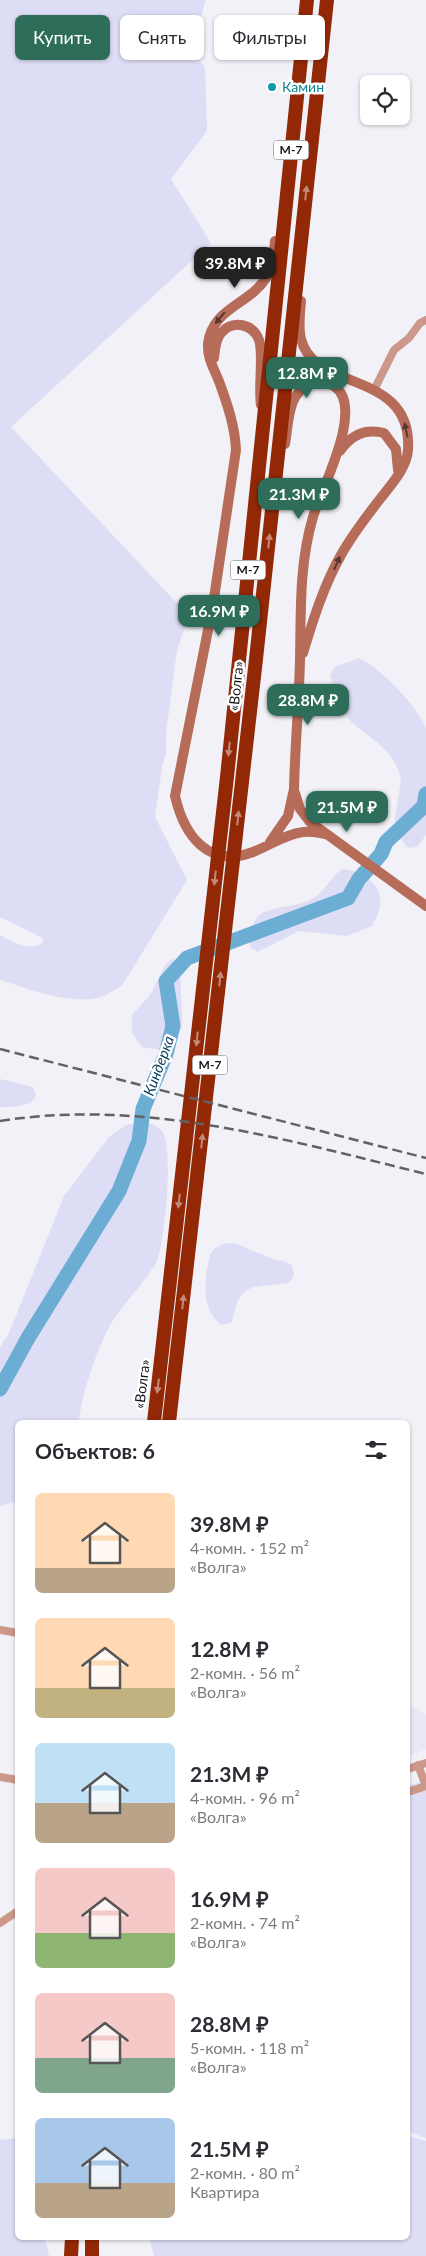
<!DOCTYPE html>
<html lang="ru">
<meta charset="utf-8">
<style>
body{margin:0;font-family:Lato,sans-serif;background:#f7f7f7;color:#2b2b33;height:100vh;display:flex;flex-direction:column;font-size:19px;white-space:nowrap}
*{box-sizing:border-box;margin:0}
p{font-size:16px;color:#7c7c81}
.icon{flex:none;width:28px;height:28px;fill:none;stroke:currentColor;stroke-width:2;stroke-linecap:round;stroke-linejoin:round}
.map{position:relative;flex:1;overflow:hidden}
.side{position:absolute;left:15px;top:1420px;width:395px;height:820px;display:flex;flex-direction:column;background:#fff;border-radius:8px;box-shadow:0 1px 4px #0004}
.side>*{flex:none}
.guide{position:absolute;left:15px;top:15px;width:396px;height:45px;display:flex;gap:10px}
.tools{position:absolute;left:360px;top:75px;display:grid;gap:10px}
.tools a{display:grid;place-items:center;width:50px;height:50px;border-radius:8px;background:#fff;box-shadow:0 1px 4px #0004;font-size:25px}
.price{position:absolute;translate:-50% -42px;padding:0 11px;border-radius:10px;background:#2e6d59;color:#fff;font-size:16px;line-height:32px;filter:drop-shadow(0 1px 2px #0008)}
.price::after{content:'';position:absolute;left:50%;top:30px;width:15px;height:11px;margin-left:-8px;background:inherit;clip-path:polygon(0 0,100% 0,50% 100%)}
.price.active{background:#222;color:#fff}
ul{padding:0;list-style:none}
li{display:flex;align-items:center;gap:15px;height:125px;padding:0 20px}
li span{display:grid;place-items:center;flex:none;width:140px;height:100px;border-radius:8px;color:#555}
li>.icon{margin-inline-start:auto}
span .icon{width:60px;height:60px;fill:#fffc;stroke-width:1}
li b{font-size:21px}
h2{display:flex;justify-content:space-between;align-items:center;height:60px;padding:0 20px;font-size:21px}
.pill{padding:0 18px;border-radius:8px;background:#fff;box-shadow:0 1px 4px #0004;font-size:18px;line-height:45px}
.pill.active{background:#2e6d59;color:#fff}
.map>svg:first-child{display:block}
.built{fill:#e8e8f6}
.green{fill:#ddddf6}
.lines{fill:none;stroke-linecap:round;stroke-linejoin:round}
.river{stroke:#6cadd4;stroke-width:15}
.street{stroke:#cc988a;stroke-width:8}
.secondary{stroke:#b66c58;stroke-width:10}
.highway{stroke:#932807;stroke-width:14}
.rail{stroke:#626265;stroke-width:2.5;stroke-dasharray:10 5;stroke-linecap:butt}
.oneway{fill:#c48977}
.oneway2{fill:#553730}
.culture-dot{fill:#0f9aa8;stroke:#fff;stroke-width:2}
.labels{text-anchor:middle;stroke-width:5;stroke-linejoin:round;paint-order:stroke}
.shield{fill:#fff;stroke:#5a5a5c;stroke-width:1}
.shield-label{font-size:12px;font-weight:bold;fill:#141416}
.culture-label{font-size:14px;fill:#0d838f;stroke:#fff;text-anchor:start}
.street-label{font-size:14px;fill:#141416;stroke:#fff}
.water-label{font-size:15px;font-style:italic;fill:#09415b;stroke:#fff}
</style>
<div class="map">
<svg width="426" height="2256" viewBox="0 0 426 2256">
<rect width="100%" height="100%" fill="#f1f1f7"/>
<path class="built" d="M408 1705 426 1715V1749L409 1756Z"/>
<path class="green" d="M0 0H206L191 48 205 68 207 131 171 179 211 243 11 427 189 616 177 650 166 733V754L162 767 155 817 187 880 123 984C117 988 112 992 106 995 76 1008 30 989 0 980V935C13 942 28 951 42 944L43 938 0 917Z
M359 658C379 666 420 709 426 729V835L417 847 408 848C391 827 394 820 399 795 399 790 401 784 401 780 393 741 360 738 343 711 337 701 334 686 330 675L335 667Z
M342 869C363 870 383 885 380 907 379 914 374 921 372 926L347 936 299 931 257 952 250 947C248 898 282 914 312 899 326 891 330 877 342 869Z
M172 959 180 963 182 1025 176 1042 160 1050 142 1047 132 1033V1015L150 995 166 964Z
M0 1079 33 1087 36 1095 31 1103 14 1107H0Z
M142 1121C149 1123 157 1125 162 1131 174 1145 165 1246 156 1263 142 1287 119 1307 107 1331 95 1355 81 1397 79 1422H18L17 1501 0 1506V1347L9 1333 64 1196 109 1137 126 1125Z
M227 1243 237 1244 275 1260 285 1261 292 1266 294 1275 289 1283C252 1288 240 1280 232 1322L222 1325C202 1312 204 1285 208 1264 209 1261 209 1256 211 1253 214 1247 222 1245 227 1243Z
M426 1781V2138L408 2132V1785Z
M408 2136 426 2141V2256H154L149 2238H408Z
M17 2138 18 2238H45L49 2256H0V2140Z"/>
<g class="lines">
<path class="river" d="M0 1389 28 1338 119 1191 139 1141 143 1109 166 1054 173 1026 166 981 187 958 348 898 359 879 381 854 386 842 424 806 426 794"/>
<path class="street" d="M374 390 394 350 409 338 420 323 426 320
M0 1630 18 1633
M418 1765 426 1786
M408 1769 426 1763
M0 1777 18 1780
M408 1792 426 1786
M0 1923 18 1911"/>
<path class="secondary" d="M275 241C274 254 273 267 266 278 249 305 212 308 208 344 207 359 215 370 220 384 228 406 235 427 236 450L213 605 175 796C184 835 208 869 253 852 269 846 285 834 303 832 310 831 319 833 326 834
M301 301C300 313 298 327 301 339 314 393 413 369 408 450 407 468 390 486 380 499 366 517 352 535 341 555 324 585 313 620 303 653
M214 358C215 349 215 340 221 333 233 319 253 324 259 340 264 354 258 386 261 405
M340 451C351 435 365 428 384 433L396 449 398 470
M295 793 300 809 310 822 426 906
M270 842 288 816 294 789C295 746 299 703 300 660 301 612 299 564 313 517 321 489 366 407 334 386 328 382 319 381 312 383 287 392 289 422 285 444"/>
<path class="highway" d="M154 1422 227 777 307 0
M169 1422 256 659 327 0
M71 2256 72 2238
M92 2256V2238"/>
<path class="rail" d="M0 1049 426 1158
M0 1121C144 1098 287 1140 426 1174"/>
</g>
<defs><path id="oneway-solid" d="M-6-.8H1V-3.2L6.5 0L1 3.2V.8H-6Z" transform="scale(1.25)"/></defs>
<g class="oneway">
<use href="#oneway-solid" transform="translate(306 193) rotate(-84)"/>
<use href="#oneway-solid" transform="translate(269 541) rotate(-84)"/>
<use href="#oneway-solid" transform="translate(229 749) rotate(96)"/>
<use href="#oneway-solid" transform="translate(238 818) rotate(-84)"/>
<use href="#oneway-solid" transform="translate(215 878) rotate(96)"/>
<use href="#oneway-solid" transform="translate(220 979) rotate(-84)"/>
<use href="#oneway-solid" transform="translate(197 1039) rotate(96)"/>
<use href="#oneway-solid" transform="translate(202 1141) rotate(-84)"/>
<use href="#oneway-solid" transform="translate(179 1201) rotate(96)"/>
<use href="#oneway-solid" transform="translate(183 1302) rotate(-84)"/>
<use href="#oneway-solid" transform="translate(158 1386) rotate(97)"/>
</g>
<g class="oneway2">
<use href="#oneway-solid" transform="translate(220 318) rotate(129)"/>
<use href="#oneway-solid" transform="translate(406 430) rotate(-102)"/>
<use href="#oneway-solid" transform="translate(337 563) rotate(-66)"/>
</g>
<circle class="culture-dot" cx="272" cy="87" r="5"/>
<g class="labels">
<g class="shield">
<rect x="273.5" y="140.5" width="35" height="19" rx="4"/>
<rect x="230.5" y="560.5" width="35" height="19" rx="4"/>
<rect x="192.5" y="1055.5" width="35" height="19" rx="4"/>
</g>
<g class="shield-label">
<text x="291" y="154">М-7</text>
<text x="248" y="574">М-7</text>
<text x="210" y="1069">М-7</text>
</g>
<g class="culture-label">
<text x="282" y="92">Камин</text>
</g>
<g class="street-label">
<text transform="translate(236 686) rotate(-84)" y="5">«Волга»</text>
<text transform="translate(142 1384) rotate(-83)" y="5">«Волга»</text>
</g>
<g class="water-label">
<text transform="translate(159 1066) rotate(-70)" y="5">Киндерка</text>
</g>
</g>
</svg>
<div class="tools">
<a><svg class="icon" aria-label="locate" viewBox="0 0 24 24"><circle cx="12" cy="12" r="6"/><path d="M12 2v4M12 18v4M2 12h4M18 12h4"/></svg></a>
</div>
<b class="price active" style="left:235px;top:289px">39.8M ₽</b>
<b class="price" style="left:307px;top:399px">12.8M ₽</b>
<b class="price" style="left:299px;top:520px">21.3M ₽</b>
<b class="price" style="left:219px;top:637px">16.9M ₽</b>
<b class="price" style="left:308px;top:726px">28.8M ₽</b>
<b class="price" style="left:347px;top:833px">21.5M ₽</b>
<div class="guide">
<a class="pill active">Купить</a>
<a class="pill">Снять</a>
<a class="pill">Фильтры</a>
</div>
<section class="side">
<h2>Объектов: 6<svg class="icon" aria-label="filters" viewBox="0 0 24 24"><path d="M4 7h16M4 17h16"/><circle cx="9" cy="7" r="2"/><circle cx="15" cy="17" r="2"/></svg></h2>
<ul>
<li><span style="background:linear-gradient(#ffd9b3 75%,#b9a48a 0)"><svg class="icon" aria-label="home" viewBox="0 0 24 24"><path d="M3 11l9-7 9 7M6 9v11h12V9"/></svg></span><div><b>39.8M ₽</b><p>4-комн. · 152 m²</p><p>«Волга»</p></div></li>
<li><span style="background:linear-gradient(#ffd9b3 70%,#c2b280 0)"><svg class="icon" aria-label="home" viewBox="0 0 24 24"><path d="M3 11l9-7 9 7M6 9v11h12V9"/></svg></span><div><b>12.8M ₽</b><p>2-комн. · 56 m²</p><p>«Волга»</p></div></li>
<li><span style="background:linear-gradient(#bfe0f5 60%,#b9a48a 0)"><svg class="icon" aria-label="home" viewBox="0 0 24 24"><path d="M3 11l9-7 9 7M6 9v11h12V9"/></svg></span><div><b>21.3M ₽</b><p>4-комн. · 96 m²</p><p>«Волга»</p></div></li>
<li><span style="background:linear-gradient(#f6c9c9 65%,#8fb573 0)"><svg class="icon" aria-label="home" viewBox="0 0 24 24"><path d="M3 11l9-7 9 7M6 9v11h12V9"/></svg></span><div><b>16.9M ₽</b><p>2-комн. · 74 m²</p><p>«Волга»</p></div></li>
<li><span style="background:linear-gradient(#f6c9c9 65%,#7fa58c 0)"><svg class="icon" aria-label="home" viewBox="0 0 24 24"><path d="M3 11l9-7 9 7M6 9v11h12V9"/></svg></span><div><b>28.8M ₽</b><p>5-комн. · 118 m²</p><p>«Волга»</p></div></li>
<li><span style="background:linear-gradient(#a9c7e8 65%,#b9a48a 0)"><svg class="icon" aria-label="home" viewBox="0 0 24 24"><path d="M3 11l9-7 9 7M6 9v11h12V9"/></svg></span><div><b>21.5M ₽</b><p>2-комн. · 80 m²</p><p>Квартира</p></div></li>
</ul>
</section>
</div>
